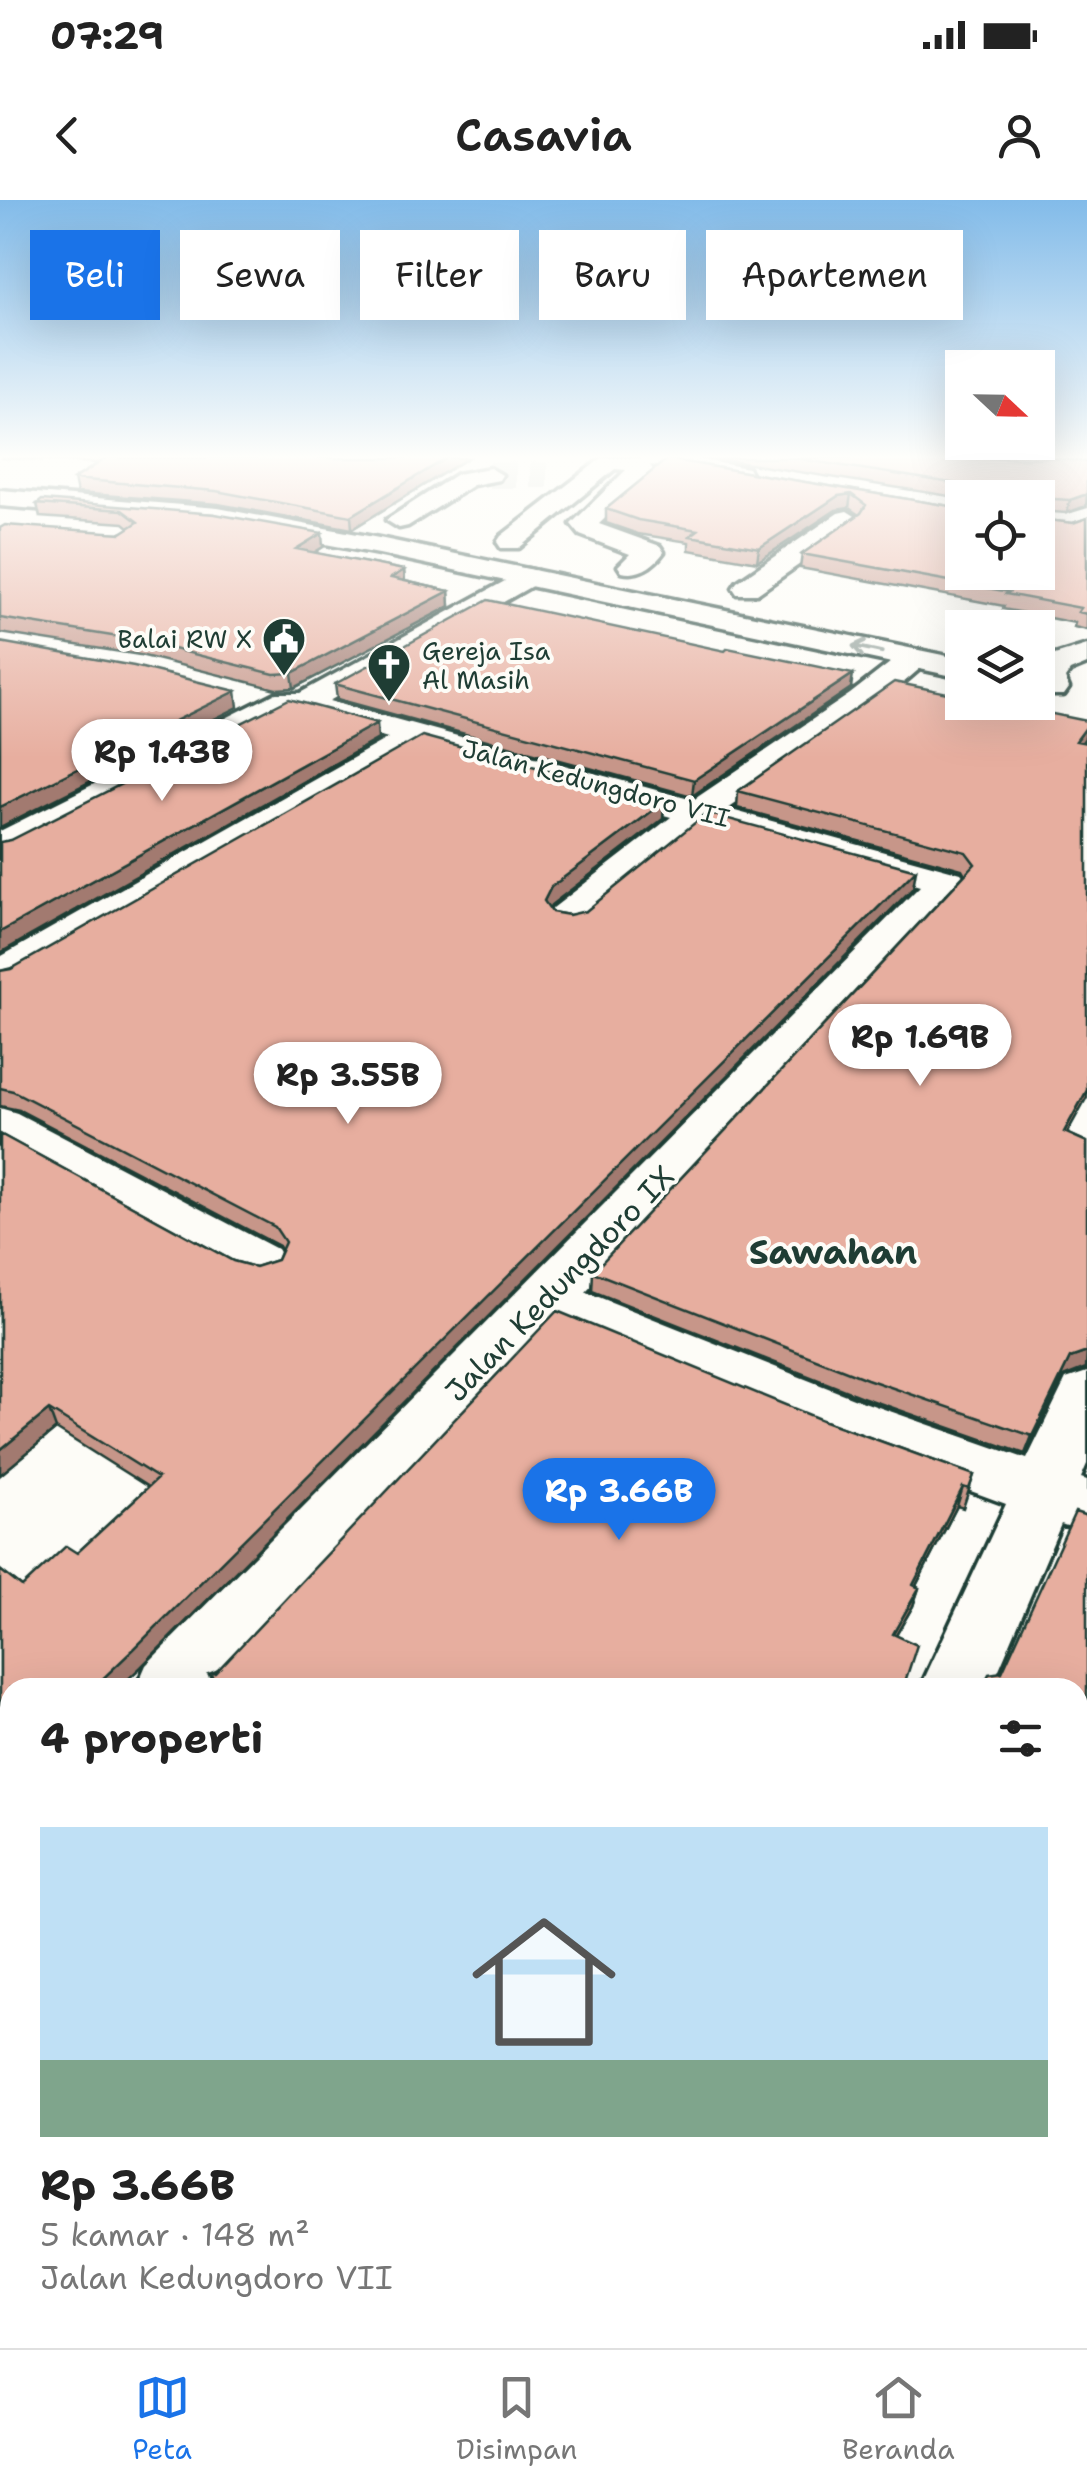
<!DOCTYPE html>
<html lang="id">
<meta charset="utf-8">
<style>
body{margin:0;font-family:"Shantell Sans",sans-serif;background:#f6f6f6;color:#222;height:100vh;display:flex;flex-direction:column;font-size:38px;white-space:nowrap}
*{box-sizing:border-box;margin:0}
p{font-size:32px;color:#767676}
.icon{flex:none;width:55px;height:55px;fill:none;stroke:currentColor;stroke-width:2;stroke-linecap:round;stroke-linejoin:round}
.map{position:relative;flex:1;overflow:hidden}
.drawer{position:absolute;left:0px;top:1478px;width:1088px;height:672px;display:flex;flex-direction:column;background:#fff;border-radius:30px 30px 0 0;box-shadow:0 10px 40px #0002}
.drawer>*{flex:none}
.banner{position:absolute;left:30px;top:30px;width:1028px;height:90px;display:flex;gap:20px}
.needle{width:65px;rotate:112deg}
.tools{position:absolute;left:945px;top:150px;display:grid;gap:20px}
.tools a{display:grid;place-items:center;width:110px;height:110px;border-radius:0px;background:#fff;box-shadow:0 10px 40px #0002;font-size:50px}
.price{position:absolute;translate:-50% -85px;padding:0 22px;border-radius:35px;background:#fff;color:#222;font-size:32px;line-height:65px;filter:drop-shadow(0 2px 5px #0008)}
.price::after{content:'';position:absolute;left:50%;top:60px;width:30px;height:22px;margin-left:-15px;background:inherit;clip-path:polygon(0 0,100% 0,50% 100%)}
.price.on{background:#1a73e8;color:#fff}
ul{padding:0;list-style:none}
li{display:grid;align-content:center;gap:20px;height:530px;padding:0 40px}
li+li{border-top:2px solid #e0e0e0}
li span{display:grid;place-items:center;height:310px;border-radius:0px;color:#555}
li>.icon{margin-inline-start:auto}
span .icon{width:180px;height:180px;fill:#fffc;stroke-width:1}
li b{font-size:42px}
h2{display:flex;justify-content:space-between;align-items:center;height:120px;padding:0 40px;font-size:42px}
.chip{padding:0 35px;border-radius:0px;background:#fff;box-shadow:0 10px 40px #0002;font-size:35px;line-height:90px}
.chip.on{background:#1a73e8;color:#fff}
.status{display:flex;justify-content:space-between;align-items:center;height:70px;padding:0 50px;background:#fff;direction:ltr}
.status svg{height:28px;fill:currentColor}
header{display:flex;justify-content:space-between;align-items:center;height:130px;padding:0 40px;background:#fff;font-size:45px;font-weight:600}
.tabs{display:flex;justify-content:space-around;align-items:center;height:140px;border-top:2px solid #e0e0e0;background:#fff;font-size:28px;color:#767676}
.tabs a{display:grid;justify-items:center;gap:5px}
.tabs .on{color:#1a73e8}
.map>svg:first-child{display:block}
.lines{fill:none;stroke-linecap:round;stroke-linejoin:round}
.minor-tunnel{stroke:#d1d6d0;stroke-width:26;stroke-dasharray:26 14;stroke-linecap:butt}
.minor-casing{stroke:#1f3d34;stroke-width:7}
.highway-casing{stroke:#1f3d34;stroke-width:7}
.minor{fill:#fdfcf7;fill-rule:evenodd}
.highway{fill:#fdfcf7;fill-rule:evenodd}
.wall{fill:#c79689;stroke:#1f3d34;stroke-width:2.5}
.shaded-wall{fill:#a27a6f;stroke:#1f3d34;stroke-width:2.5}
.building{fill:#e7ae9f;stroke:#1f3d34;stroke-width:2.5}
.oneway{stroke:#8e9c96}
.labels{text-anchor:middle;stroke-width:8;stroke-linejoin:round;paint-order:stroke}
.far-poi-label{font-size:25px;fill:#1f3d34;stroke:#fdfcf7;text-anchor:end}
.far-street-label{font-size:25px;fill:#1f3d34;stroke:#fdfcf7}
.street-label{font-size:30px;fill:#1f3d34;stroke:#fdfcf7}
.quarter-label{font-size:35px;font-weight:bold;fill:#1f3d34;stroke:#fdfcf7}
</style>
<div class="status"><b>07:29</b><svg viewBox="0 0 49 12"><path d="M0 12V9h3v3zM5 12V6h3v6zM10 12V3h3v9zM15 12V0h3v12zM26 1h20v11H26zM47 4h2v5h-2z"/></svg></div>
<header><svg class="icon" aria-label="back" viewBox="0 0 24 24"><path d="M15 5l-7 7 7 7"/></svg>Casavia<svg class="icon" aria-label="person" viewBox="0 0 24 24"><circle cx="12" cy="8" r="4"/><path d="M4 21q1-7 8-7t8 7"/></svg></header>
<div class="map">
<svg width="1087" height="2148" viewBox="0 0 1087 2148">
<rect width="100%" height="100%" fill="#fdfcf7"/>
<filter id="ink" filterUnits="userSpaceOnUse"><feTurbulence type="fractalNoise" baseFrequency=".01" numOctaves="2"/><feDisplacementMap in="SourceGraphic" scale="20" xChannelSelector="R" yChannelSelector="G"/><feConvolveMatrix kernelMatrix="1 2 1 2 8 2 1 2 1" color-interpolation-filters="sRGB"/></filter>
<g filter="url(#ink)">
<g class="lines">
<path class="minor-tunnel" d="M490 275H547"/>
<defs>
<path id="minor" d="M602 258H690L748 268 751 273 739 280 650 265 653 270 650 275 599 324 660 346 664 352C654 366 639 376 622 372L618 366 630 354 580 335 571 324 626 270 615 269 519 348H501L497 342 501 336Z
M490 268 502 275 499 280 473 285 408 326 399 328 386 320 457 274Z
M847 311 860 319 856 325 757 394H737L733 388 737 382 838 313Z
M527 369 537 371 541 377 537 383 329 501 693 600 850 494 904 452H926L931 459 874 508 728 609 961 673 967 681 586 1092 861 1201 1027 1259 1066 1179 1087 1172V1264L1081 1278 1087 1280V1333L1061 1324 991 1488H920L1006 1304 819 1235 556 1125 218 1488H136L146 1465 920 686 705 626 583 726 568 729 553 726 547 717 553 708 671 617 422 548 15 784 0 788V757L388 538 291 511 14 654 0 658V631L276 493H300Z
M0 908 17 913 277 1049 285 1063 277 1077 258 1082 239 1077 0 945Z
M10 1595V1675L0 1679V1599Z
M772 2140H874L877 2148H775Z"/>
<path id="highway" d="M0 290 218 308 379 338 962 459V478L379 354 218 324 0 306Z
M1087 445V464L1070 471 1065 478 1069 488 1064 495H1042L1038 471 1048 457Z"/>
</defs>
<use href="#minor" class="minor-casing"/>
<use href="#highway" class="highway-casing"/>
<use href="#minor" class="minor"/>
<use href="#highway" class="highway"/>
</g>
<path class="wall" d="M0 258H468L352 329 218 304 77 293 74 279 98 263Z
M712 258H1052L1087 262V307L1067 313 1038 311V319L1073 323 1087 318V430L1074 427 1075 423 1003 409 1004 406 800 368 802 354 859 315 849 308 836 310 757 362 689 350V342L638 334 606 323V309L667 259 962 308 1038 298H962Z
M37 304 215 314 323 347 314 353 404 370 405 381 449 391 450 406 294 488 276 489 140 455 0 433V328L121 333 130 328 124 323 40 317Z
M335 484 851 488 692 596 337 499Z
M1087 521V533L1082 542 1067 933 1087 942V1169L1063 1177 1025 1254 862 1197 592 1091 593 1072 965 674 962 669 737 608 738 591Z
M664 602 663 619 551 705 549 708 552 712 569 715 913 688 141 1467 10 1488V1607L4 1594 0 1595V1370L22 1387 77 1353 148 1287 56 1229 0 1275V934L233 1061 255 1067 277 1060 281 1050 279 1046 19 910 0 906V771Z
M822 1220 974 1275 963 1308 957 1306 916 1386 919 1388 913 1406 896 1435 903 1488H213L209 1474Z"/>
<path class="shaded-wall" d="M447 258H468L352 329 351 316Z
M851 294 849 308 836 310 757 362 759 348 838 296Z
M1087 294 1086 306 1067 313 1070 300Z
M322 333 323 347 297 363 296 349Z
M404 370 405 385 391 378Z
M449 391 450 406 294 488 292 473Z
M853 474 851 488 692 596 694 580Z
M236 491 238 507 0 627V607Z
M377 523 378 539 0 753V732Z
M1087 526 1085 538 1072 557 1076 541Z
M664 602 663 619 551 705 544 719V701L551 687Z
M916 670 913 688 141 1467 119 1488H93Z
M1087 890V897L1057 951 1064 932Z
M1087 1152 1086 1168 1063 1177 1025 1254 1032 1236 1070 1158Z
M49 1210 56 1229 0 1275V1250Z
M963 1287 957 1306 907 1403 913 1385Z
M919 1388 913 1406 887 1451 893 1434Z
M2 1575 10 1592 0 1595V1576Z
M10 1838V1863L0 1874V1848Z
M213 2140H227L221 2148H214L210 2144Z"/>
<path class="building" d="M107 258H447L351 316 216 291 74 279Z
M793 258H1052L1087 262V294L1070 300 1039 298 1038 319 1073 323 1087 318V414L1078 412 1081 408 1006 394 1009 392 802 354 861 313 866 305 851 294 838 296 759 348 690 336 698 330 638 320 606 309 667 259 962 308V372H1038V298H967L965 285Z
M42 300 215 314 322 333 296 349 404 370 391 378 449 391 292 473 274 474 137 440 0 418V328L5 325 121 333 138 322 122 310 37 304Z
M488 400 725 451 728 448 853 474 694 580 335 484Z
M0 442 134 466 236 491 0 607Z
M894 482 962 496V502H994L1087 521V526L1076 541 1087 543V890L1064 932 1087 942V1152L1070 1158 1032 1236 867 1179 593 1072 975 664 966 652 738 591Z
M289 499 377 523 0 732V642L11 640Z
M422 536 664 602 551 687 544 701 552 712 569 715 586 711 707 613 916 670 134 1449 93 1488H10V1603L4 1597 2 1575 0 1576V1370L22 1387 66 1346 77 1353 158 1278 49 1210 0 1250V934L233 1061 255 1067 277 1060 285 1042 275 1027 13 891 0 888V771L11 769Z
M557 1111 822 1220 974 1275 969 1289 963 1287 913 1385 919 1388 893 1434 917 1445 903 1488H227L209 1474 215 1473Z
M1075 1312 1087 1316V1740L1082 1747 1087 1751V2148H437L442 2140H778L780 2143H885L887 2140H1078V1488H982L989 1474 1002 1472Z
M0 1726 10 1734V1838L0 1848Z
M0 2022 10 2032V2140H213L210 2144 214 2148H0Z"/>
<defs><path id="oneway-shaft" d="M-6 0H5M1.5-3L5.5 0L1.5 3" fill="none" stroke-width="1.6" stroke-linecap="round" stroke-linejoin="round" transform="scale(2.5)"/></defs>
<use class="oneway" href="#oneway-shaft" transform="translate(867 449) rotate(-168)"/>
</g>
<linearGradient id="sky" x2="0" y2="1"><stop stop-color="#82bbe9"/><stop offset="0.46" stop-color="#fefefb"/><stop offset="1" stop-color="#fefefb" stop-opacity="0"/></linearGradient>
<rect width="1087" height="558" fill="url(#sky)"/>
<defs>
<symbol id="civic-pin" viewBox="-11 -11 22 30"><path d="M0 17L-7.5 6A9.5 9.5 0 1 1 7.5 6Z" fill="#1f3d34" stroke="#fdfcf7"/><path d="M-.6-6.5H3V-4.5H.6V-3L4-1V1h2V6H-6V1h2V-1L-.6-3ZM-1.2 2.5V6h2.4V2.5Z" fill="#fff"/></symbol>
<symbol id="church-pin" viewBox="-11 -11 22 30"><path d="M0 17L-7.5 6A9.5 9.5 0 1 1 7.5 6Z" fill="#1f3d34" stroke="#fdfcf7"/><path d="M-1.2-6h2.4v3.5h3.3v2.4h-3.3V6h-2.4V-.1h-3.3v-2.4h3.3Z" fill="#fff"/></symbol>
</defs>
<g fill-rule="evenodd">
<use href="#civic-pin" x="259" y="414" width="50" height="68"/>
<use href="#church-pin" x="364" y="440" width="50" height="68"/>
</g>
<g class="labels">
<g class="far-poi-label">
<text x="252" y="448">Balai RW X</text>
<text x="422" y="460" text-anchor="start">Gereja Isa<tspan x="422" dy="29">Al Masih</tspan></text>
</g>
<g class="far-street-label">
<text transform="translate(596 583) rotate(15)" y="9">Jalan Kedungdoro VII</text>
</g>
<g class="street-label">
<text transform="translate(560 1084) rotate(-46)" y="10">Jalan Kedungdoro IX</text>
</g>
<g class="quarter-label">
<text x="833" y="1064">Sawahan</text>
</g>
</g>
</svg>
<div class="tools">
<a><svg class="needle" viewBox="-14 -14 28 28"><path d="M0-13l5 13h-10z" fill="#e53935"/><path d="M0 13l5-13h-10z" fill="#767676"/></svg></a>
<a><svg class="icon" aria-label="locate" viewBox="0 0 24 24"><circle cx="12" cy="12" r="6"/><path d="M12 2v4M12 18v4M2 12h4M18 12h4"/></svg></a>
<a><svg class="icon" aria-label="layers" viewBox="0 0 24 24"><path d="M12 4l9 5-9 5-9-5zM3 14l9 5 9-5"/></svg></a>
</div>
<b class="price" style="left:162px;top:604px">Rp 1.43B</b>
<b class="price" style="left:920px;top:889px">Rp 1.69B</b>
<b class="price" style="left:348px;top:927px">Rp 3.55B</b>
<b class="price on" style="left:619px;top:1343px">Rp 3.66B</b>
<div class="banner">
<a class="chip on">Beli</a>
<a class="chip">Sewa</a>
<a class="chip">Filter</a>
<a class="chip">Baru</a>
<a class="chip">Apartemen</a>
</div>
<section class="drawer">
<h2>4 properti<svg class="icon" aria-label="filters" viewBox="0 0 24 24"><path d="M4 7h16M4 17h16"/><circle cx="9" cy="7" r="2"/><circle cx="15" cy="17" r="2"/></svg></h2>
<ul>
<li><span style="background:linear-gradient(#bfe0f5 75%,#7fa58c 0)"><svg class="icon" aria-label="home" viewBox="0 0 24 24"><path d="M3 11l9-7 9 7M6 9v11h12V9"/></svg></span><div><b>Rp 3.66B</b><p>5 kamar · 148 m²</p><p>Jalan Kedungdoro VII</p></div></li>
</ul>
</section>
</div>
<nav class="tabs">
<a class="on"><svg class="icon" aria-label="map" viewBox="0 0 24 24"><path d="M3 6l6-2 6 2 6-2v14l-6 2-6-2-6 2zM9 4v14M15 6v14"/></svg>Peta</a>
<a><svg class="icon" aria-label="saved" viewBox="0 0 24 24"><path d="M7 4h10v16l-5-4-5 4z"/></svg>Disimpan</a>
<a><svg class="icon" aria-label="home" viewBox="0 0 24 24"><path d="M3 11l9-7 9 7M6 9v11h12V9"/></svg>Beranda</a>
</nav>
